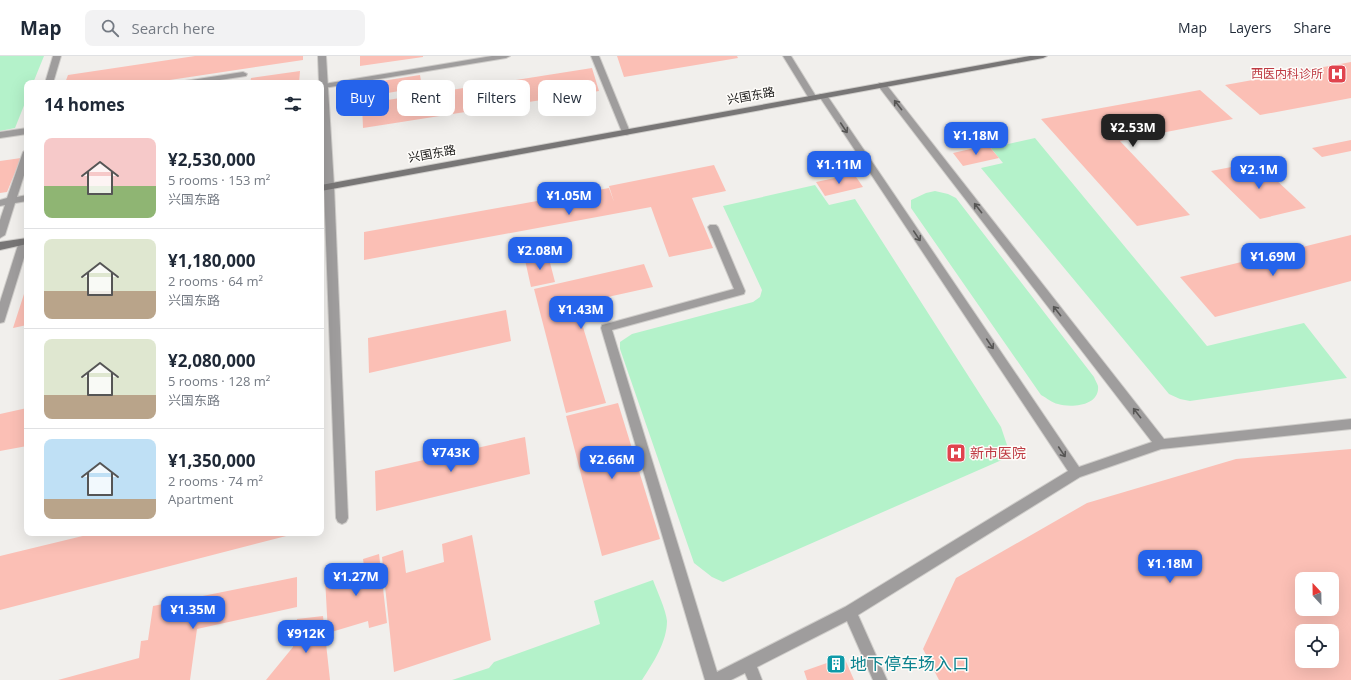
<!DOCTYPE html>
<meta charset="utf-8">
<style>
body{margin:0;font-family:"Open Sans","Noto Sans SC",sans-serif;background:#f2f2f3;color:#1f2937;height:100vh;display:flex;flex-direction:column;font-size:15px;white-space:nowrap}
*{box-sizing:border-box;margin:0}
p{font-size:13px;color:#747a83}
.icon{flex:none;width:22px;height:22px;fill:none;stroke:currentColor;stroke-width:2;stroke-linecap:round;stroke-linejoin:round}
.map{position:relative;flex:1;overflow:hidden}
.details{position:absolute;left:24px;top:24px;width:300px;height:456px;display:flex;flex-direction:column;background:#fff;border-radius:8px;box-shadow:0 4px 16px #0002}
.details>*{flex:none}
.banner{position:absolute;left:336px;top:24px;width:380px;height:36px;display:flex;gap:8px}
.needle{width:26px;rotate:338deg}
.controls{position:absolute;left:1295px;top:516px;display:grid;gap:8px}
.controls a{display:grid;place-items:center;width:44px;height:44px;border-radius:8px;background:#fff;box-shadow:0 4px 16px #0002;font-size:20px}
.price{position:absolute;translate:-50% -34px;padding:0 9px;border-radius:8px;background:#2563eb;color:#fff;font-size:13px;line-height:26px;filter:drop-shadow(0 1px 2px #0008)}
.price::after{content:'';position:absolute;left:50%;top:24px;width:12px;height:9px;margin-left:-6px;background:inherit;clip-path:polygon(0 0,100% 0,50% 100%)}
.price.on{background:#222;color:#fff}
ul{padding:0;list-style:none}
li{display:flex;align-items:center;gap:12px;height:100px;padding:0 20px}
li+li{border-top:1px solid #e0e1e3}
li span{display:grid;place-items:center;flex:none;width:112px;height:80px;border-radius:8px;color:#555}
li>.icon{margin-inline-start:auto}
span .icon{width:48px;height:48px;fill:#fffc;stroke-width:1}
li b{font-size:17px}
h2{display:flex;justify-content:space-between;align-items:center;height:48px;padding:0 20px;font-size:17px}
.pill{padding:0 14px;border-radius:8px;background:#fff;box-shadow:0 4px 16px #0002;font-size:14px;line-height:36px}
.pill.on{background:#2563eb;color:#fff}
header{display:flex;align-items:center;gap:24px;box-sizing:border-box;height:56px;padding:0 20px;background:#fff;border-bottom:1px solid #e0e1e3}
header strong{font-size:19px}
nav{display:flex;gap:22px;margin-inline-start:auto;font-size:14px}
.search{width:280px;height:36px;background:#f2f2f3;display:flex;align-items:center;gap:10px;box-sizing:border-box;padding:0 14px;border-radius:8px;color:#747a83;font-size:15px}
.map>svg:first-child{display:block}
.green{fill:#b4f2ca}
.building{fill:#fbbfb5;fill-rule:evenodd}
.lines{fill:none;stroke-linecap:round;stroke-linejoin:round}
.service-casing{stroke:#cfcdca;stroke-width:2}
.minor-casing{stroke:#cfcdca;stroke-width:2}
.tertiary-casing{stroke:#cfcdca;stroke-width:2}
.secondary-casing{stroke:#cfcdca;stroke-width:2}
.service{fill:#9f9d9d;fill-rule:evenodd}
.minor{fill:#9f9d9d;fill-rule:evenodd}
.tertiary{fill:#9f9d9d;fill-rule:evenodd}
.secondary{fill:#787676;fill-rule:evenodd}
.oneway{stroke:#565554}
.labels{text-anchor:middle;stroke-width:3;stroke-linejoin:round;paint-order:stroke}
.far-health-label{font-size:12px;fill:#be3a42;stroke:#fefcf9;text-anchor:end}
.far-street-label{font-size:12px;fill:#1b1a19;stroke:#fefcf9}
.health-label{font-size:14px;fill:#be3a42;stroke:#fefcf9;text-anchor:start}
.near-culture-label{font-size:17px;fill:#0d838f;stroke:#fefcf9;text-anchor:start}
</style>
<header>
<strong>Map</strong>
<div class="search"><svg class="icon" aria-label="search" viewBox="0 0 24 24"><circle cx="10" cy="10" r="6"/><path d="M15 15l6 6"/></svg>Search here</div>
<nav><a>Map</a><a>Layers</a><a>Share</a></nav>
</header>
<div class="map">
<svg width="1351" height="624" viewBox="0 0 1351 624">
<rect width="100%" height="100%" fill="#f1efec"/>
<path class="green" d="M0 0H44L33 27H27V42L15 72 0 75Z
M1035 82 1207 290 1304 267 1347 322 1190 345 1180 343 1169 338 981 112 1003 107 991 92Z
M815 129 829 149 855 143 1001 371 1008 392 1004 403 723 526 712 521 694 507 620 293V286L632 278 753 246 760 241 762 234 723 150Z
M935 135 948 138 956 142 1094 321C1095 324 1097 327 1098 330 1100 350 1071 352 1058 348 1052 347 1047 342 1041 339L911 152V144L926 137Z
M653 524C657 535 666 554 667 565 667 586 653 607 642 624H452L489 612 494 606 600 568 594 545Z"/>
<path class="building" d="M195 0H303V4L150 27H65L68 19Z
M360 0H423V1L360 10Z
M617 0H737L738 2 624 21Z
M1351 6V42L1260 59 1225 29Z
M592 12 599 35 363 72 362 48Z
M300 15 299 27H250L251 22Z
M420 19 422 31 365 41 363 28Z
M1200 34 1233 63 1120 85 1190 159 1137 170 1041 63Z
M1351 84V95L1322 101 1312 92Z
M988 89 999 102 963 110 953 97Z
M21 102 7 136 0 137V105Z
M1257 106 1306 152 1260 163 1211 115Z
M714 109 726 135 692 142 713 192 669 201 651 151 364 204V176L609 132 614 146 609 130Z
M854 118 863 131 825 140 816 126Z
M1351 179V225L1215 261 1180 221Z
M548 199 555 226 531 231 525 204Z
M644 208 653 231 576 248 606 347 566 357 534 233Z
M24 238H27V269L13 272Z
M506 254 511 285 369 317 368 282Z
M618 347 660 483 602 500 566 360Z
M27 352V390L0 395V358Z
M525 381 530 418 376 455 375 415Z
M1351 393V624H939L923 593 956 522 1087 447 1236 403ZM1302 523H1332V553H1302ZM1302 575H1332V605H1302Z
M95 477H294V478L0 554V500Z
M472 479 491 584 394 616 382 501 403 494 406 517 444 506 442 488Z
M379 498 387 567 369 572 368 565 328 577 325 522 364 510 363 503Z
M297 521V551L197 573 190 624H58L139 602 141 585 148 584 153 550Z
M323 560 330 624H266L293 591 297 563Z
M844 601 854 624H807L804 615Z"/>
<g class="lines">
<defs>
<path id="service" d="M53 0H61L53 27H45Z
M492 0H510L506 2 324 32 321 31V28H324Z
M591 0H599L630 76 629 78 626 79 622 76Z
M783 0H791L817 42 816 44H810Z
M243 16 247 18 246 20 200 27H181L185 25Z
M879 27H885L1164 383 1351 363V373L1161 393 1080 421 858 559 887 624H873L847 565 757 611 762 624H748L745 617 731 624H705L601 272 602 269 606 268 734 233 708 171 710 169H716L718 171 745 235 744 238 612 274 717 616 845 551 1068 415 819 40 820 38H826L1079 411 1152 386 879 31Z
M27 72V78L0 82V76Z
M27 93V110L17 141 27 139V145L15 147 5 179 0 182V164L5 149 0 150V144L7 142 23 96Z
M24 183H27V192L5 263 4 266 0 267V246L19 186Z"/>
<path id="minor" d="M329 127 334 130 348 462 346 466 342 468 338 466 336 462 324 130Z"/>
<path id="tertiary" d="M318 0H326L334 130 329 133 324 130 321 27H319Z"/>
<path id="secondary" d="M1030 0H1047L1043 2 321 135V129Z
M27 182V188L0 194V186Z"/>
</defs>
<use href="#service" class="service-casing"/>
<use href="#minor" class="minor-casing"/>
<use href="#tertiary" class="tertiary-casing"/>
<use href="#secondary" class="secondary-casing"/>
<use href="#service" class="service"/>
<use href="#minor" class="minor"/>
<use href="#tertiary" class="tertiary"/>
<use href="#secondary" class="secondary"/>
</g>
<defs><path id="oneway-shaft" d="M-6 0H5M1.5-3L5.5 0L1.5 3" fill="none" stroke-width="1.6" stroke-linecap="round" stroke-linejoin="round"/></defs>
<g class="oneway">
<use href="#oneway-shaft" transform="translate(898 49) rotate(-128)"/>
<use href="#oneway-shaft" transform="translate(844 72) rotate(56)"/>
<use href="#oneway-shaft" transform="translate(978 152) rotate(-128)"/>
<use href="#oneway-shaft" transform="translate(917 180) rotate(56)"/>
<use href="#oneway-shaft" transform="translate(1057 255) rotate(-128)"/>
<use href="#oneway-shaft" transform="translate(990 288) rotate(56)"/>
<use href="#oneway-shaft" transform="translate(1137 357) rotate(-128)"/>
<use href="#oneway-shaft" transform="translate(1062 396) rotate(56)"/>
</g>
<defs>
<symbol id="hospital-square" viewBox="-11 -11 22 22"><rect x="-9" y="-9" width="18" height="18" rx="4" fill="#e0444e" stroke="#fefcf9"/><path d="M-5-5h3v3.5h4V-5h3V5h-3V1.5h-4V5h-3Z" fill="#fff"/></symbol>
<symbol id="building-square" viewBox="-11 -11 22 22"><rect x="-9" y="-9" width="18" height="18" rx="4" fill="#0f9aa8" stroke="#fefcf9"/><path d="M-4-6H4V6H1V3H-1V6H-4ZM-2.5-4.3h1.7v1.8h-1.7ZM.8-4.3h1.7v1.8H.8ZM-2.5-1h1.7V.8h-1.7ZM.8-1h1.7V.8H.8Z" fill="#fff"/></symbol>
</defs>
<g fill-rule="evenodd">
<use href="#hospital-square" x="1326" y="7" width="22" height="22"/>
<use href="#hospital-square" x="945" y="386" width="22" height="22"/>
<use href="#building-square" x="825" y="597" width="22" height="22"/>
</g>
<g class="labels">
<g class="far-health-label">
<text x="1323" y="22">西医内科诊所</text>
</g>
<g class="far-street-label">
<text transform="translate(751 40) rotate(-10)" y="4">兴国东路</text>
<text transform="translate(432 98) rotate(-10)" y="4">兴国东路</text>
</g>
<g class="health-label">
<text x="970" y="402">新市医院</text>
</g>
<g class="near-culture-label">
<text x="850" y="614">地下停车场入口</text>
</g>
</g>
</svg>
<div class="controls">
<a><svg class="needle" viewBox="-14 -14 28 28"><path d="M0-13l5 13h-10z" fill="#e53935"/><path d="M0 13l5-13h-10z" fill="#747a83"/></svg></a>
<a><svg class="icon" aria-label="locate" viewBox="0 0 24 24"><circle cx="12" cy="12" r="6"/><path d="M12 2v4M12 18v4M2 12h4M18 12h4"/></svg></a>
</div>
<b class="price on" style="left:1133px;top:92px">¥2.53M</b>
<b class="price" style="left:976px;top:100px">¥1.18M</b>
<b class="price" style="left:839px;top:129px">¥1.11M</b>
<b class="price" style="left:1259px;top:134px">¥2.1M</b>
<b class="price" style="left:569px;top:160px">¥1.05M</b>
<b class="price" style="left:540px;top:215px">¥2.08M</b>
<b class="price" style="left:1273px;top:221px">¥1.69M</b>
<b class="price" style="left:581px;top:274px">¥1.43M</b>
<b class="price" style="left:451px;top:417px">¥743K</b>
<b class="price" style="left:612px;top:424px">¥2.66M</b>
<b class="price" style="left:1170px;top:528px">¥1.18M</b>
<b class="price" style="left:356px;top:541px">¥1.27M</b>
<b class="price" style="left:193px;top:574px">¥1.35M</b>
<b class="price" style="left:306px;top:598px">¥912K</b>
<div class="banner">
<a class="pill on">Buy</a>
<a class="pill">Rent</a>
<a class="pill">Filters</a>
<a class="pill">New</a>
</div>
<section class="details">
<h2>14 homes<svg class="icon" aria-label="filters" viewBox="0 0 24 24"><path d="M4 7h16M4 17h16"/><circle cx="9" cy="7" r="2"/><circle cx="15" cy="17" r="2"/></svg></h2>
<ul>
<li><span style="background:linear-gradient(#f6c9c9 60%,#8fb573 0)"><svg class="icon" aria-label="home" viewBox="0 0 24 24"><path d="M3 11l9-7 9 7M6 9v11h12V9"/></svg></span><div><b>¥2,530,000</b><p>5 rooms · 153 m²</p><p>兴国东路</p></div></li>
<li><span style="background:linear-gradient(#dfe7d0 65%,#b9a48a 0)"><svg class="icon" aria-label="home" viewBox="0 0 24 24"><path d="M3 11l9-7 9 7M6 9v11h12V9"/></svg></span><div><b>¥1,180,000</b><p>2 rooms · 64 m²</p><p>兴国东路</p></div></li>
<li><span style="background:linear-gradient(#dfe7d0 70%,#b9a48a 0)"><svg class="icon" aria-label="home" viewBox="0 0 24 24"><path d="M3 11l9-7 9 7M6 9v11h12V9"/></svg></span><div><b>¥2,080,000</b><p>5 rooms · 128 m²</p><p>兴国东路</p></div></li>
<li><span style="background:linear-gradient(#bfe0f5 75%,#b9a48a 0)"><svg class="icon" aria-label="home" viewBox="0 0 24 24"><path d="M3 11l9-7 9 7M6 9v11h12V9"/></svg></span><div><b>¥1,350,000</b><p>2 rooms · 74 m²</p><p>Apartment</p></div></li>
</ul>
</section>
</div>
